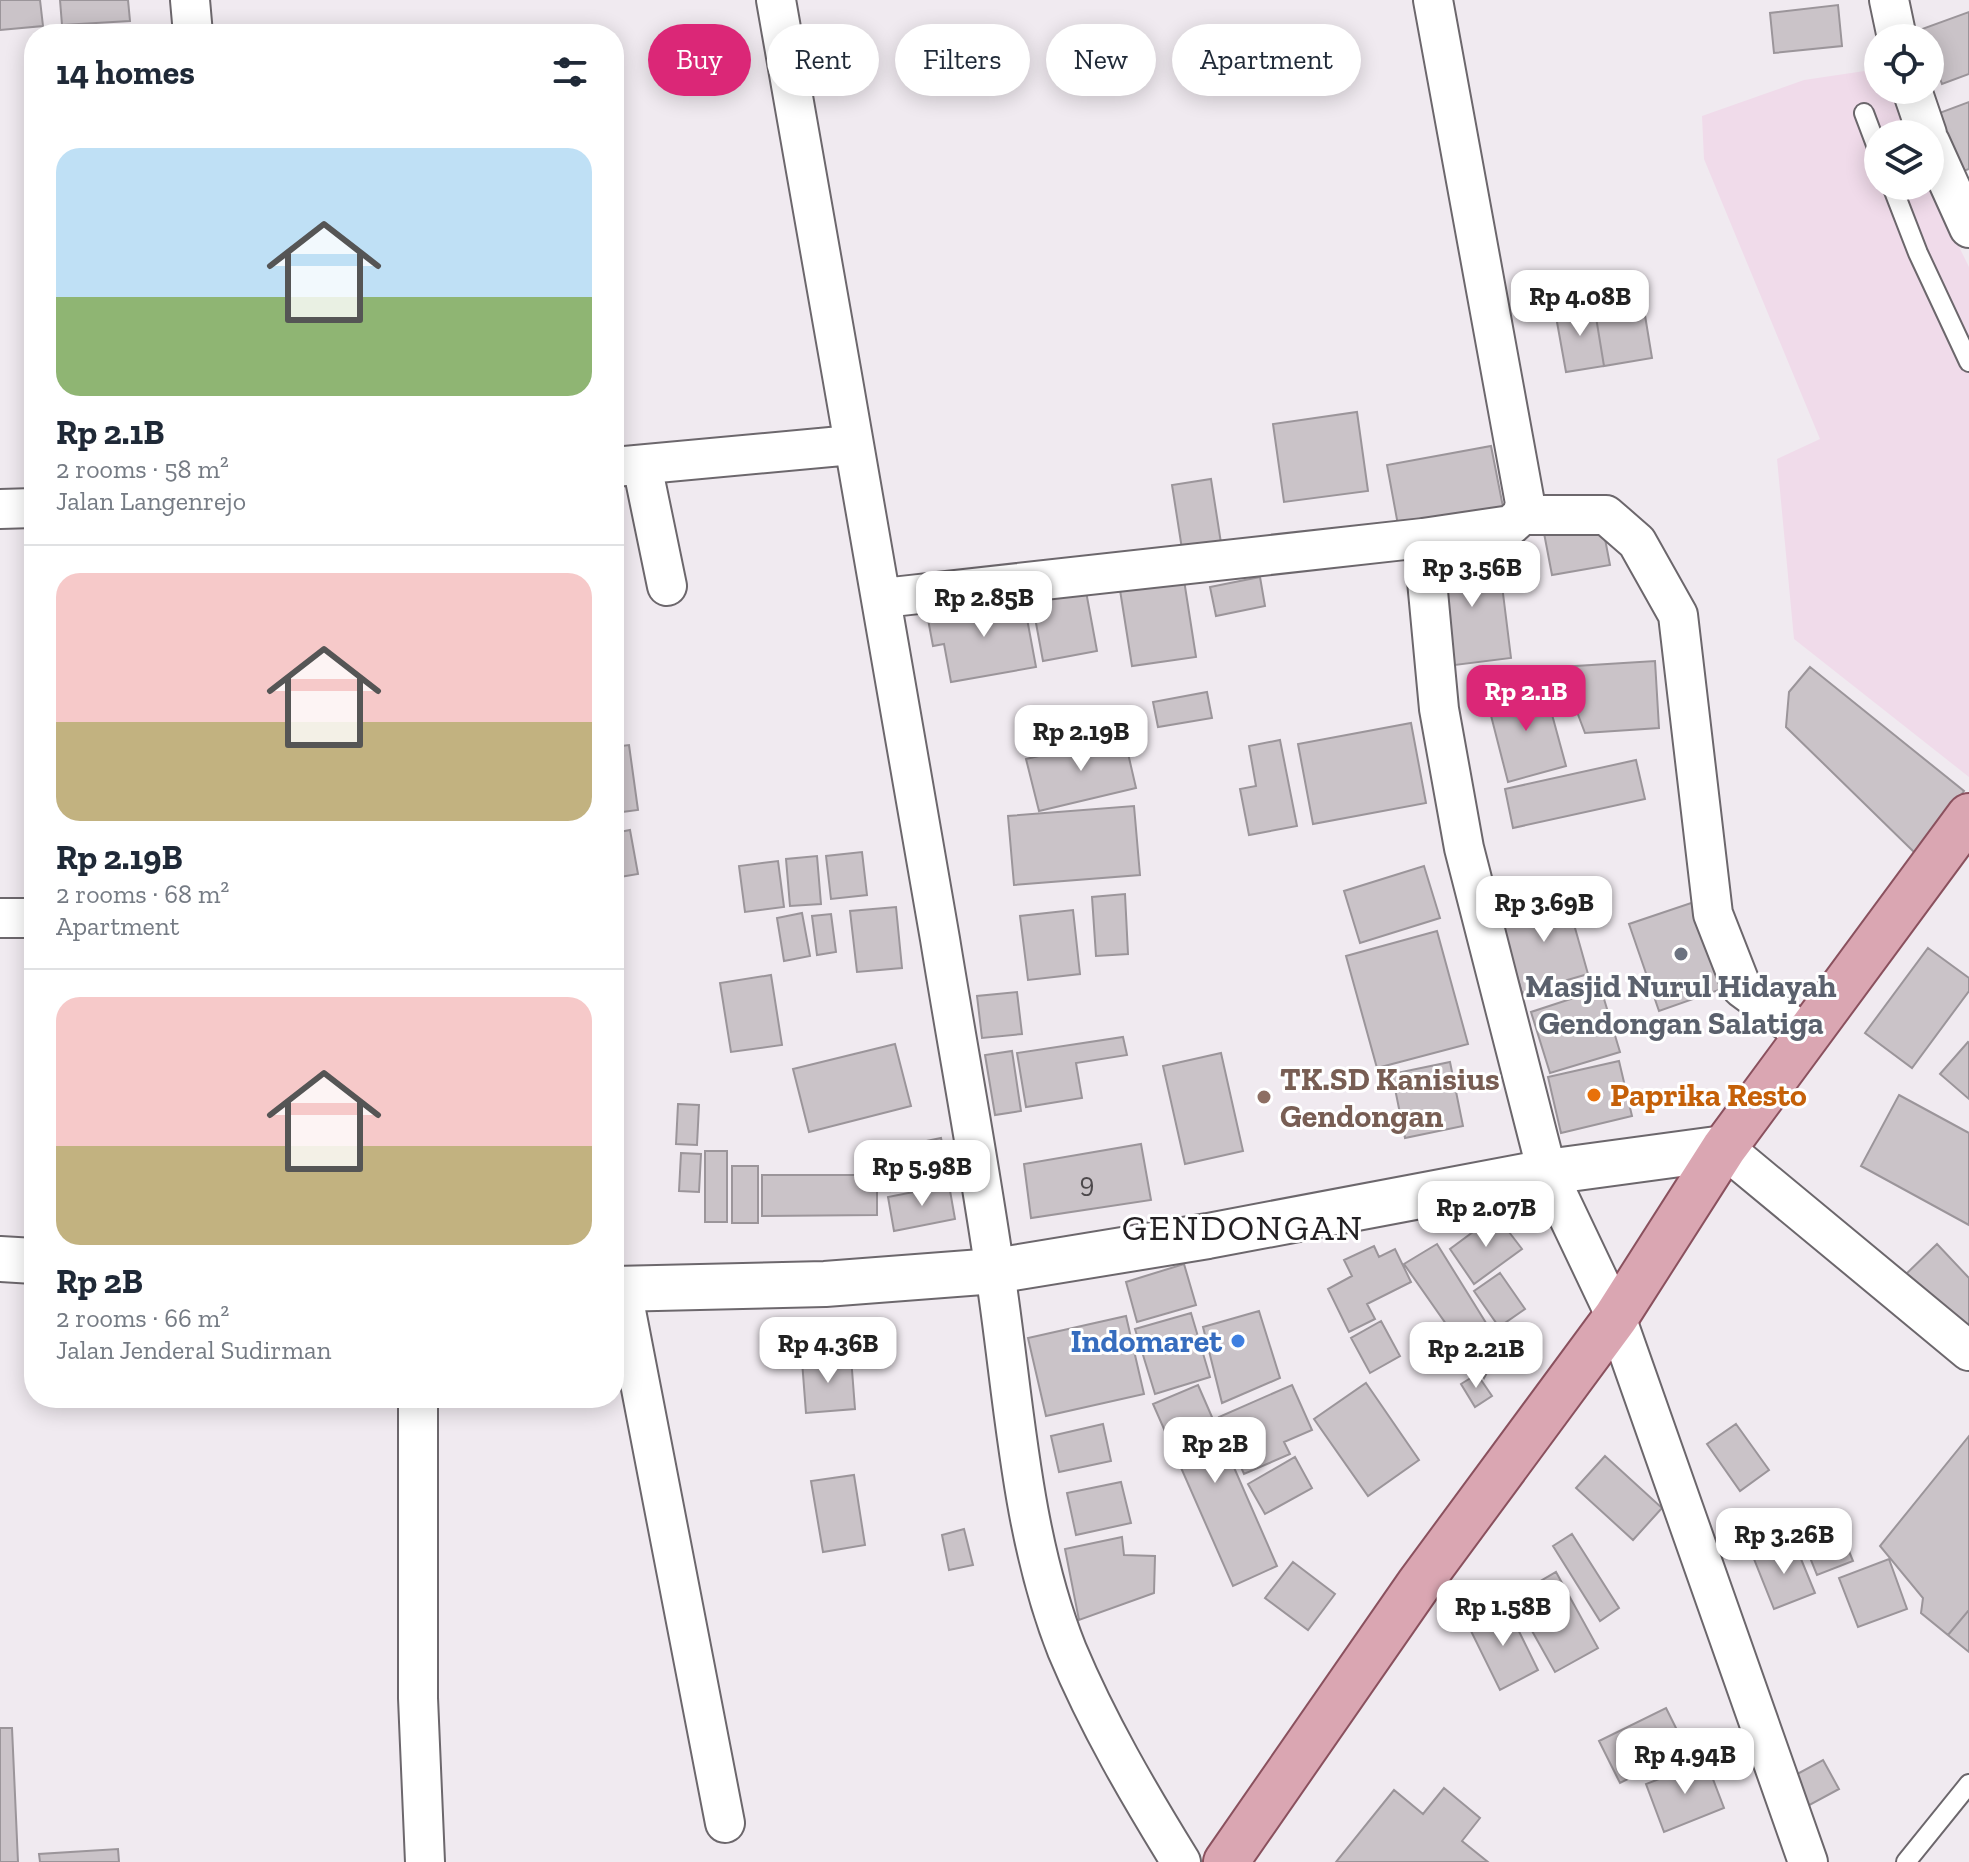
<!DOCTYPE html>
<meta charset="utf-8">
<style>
body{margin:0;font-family:"Zilla Slab",serif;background:#f6f6f7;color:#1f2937;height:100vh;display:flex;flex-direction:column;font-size:30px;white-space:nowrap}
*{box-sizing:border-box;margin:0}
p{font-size:26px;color:#747a83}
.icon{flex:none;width:44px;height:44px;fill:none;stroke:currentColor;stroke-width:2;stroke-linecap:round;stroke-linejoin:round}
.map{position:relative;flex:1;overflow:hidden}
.side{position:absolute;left:24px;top:24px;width:600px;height:1384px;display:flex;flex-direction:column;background:#fff;border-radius:32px;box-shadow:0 4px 20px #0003}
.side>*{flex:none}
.guide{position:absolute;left:648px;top:24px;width:760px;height:72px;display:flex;gap:16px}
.tools{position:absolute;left:1864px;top:24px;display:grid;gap:16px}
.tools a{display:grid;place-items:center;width:80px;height:80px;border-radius:50%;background:#fff;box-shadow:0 4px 20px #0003;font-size:40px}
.price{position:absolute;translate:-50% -68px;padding:0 18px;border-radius:16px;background:#fff;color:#222;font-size:26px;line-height:52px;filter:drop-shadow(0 2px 4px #0008)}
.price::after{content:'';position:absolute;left:50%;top:48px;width:24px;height:18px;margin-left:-12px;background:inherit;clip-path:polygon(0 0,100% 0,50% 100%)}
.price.selected{background:#db2777;color:#fff}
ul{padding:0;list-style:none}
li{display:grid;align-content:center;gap:16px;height:424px;padding:0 32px}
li+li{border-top:2px solid #e0e1e3}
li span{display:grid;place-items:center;height:248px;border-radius:24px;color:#555}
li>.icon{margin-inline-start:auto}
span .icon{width:144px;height:144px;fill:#fffc;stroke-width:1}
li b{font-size:34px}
h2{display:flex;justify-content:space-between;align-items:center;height:96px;padding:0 32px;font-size:34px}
.chip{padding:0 28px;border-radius:36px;background:#fff;box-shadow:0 4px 20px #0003;font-size:28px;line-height:72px}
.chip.selected{background:#db2777;color:#fff}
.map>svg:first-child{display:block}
.medical{fill:#f0dbea}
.building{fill:#cac3c8;stroke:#9b959a;stroke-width:2}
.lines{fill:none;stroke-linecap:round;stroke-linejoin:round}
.service-casing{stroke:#6c676c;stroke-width:22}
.minor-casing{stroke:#6c676c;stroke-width:42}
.tertiary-casing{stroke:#6c676c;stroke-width:48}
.primary-casing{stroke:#8a515e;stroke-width:48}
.service{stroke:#fff;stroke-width:18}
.minor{stroke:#fff;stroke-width:38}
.tertiary{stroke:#fff;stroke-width:44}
.primary{stroke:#daa6b2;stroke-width:44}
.worship-dot{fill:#6b7280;stroke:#fff;stroke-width:3}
.food-dot{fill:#e8710a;stroke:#fff;stroke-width:3}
.education-dot{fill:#8d6e63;stroke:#fff;stroke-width:3}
.shop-dot{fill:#3f7fe0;stroke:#fff;stroke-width:3}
.labels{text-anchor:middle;stroke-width:6;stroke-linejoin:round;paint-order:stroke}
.number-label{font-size:28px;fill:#4d494c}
.worship-label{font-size:32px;font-weight:bold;fill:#5b616d;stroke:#fff}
.education-label{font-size:32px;font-weight:bold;fill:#785e54;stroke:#fff;text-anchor:start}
.food-label{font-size:32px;font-weight:bold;fill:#c56008;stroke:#fff;text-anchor:start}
.shop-label{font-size:32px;font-weight:bold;fill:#366cbe;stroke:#fff;text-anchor:end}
.quarter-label{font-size:36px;letter-spacing:2px;fill:#232023;stroke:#fff}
</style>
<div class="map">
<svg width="1969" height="1862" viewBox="0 0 1969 1862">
<rect width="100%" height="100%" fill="#f0eaf0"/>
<path class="medical" d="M1878 69V90H1896L1907 134H1878V186H1929L1969 267V777L1794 639 1777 459 1820 439 1704 159 1702 116 1804 80Z"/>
<path class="building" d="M0 0H40L43 26 0 30Z
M60 0H128L130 21 62 25Z
M1838 5 1842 46 1774 53 1770 13Z
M1969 12V74L1942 84 1930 51V38H1925L1922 29Z
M310 28V34H236Z
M1969 102V169L1956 174 1934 115Z
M1642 297 1652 358 1604 366 1594 305Z
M1594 305 1604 366 1566 372 1555 311Z
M1357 412 1368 491 1284 502 1273 424Z
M1491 446 1505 517 1400 536 1387 465Z
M1211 479 1221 543 1182 549 1172 485Z
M1602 523 1610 565 1552 575 1544 533Z
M1498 553 1511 658 1447 666 1434 560Z
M1260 577 1265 606 1216 616 1210 587Z
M1184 580 1196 657 1132 666 1120 590Z
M1085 586 1097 651 1043 661 1031 596Z
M1023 597 1036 667 951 682 944 644 933 646 927 614Z
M1655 661 1659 728 1585 733 1560 667Z
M1810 667 1964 791 1916 854 1786 727 1789 692Z
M1544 685 1566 766 1508 782 1487 700Z
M1207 692 1212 718 1158 727 1153 702Z
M1411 723 1426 803 1313 824 1298 744Z
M1124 736 1136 788 1039 811 1026 759Z
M1280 740 1297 826 1249 835 1240 789 1256 786 1249 746Z
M629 745 638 810 614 813V747Z
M1636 760 1645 799 1513 828 1505 789Z
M1134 806 1140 875 1014 885 1008 816Z
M630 830 638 874 614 878V833Z
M862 852 867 895 831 899 826 856Z
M817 856 821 904 790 906 786 859Z
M778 861 784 907 745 912 739 866Z
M1424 866 1440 918 1360 943 1344 891Z
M1125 894 1128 954 1096 956 1092 897Z
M1566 896 1588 974 1522 993 1499 915Z
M1703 899 1733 985 1659 1011 1629 924Z
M896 907 902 968 857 972 850 911Z
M1073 910 1080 974 1028 980 1020 916Z
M802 913 810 956 784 961 777 918Z
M831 914 836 952 817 955 812 916Z
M1437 931 1468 1044 1377 1068 1346 956Z
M1928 948 1969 978V991L1912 1068 1865 1033Z
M771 975 782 1045 731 1052 720 983Z
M1601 989 1620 1052 1550 1073 1531 1012Z
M1017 992 1022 1034 982 1038 977 996Z
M1123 1037 1127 1055 1076 1063 1082 1098 1026 1107 1017 1053Z
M1968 1042 1969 1043V1099L1940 1074Z
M895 1044 911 1106 809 1132 793 1069Z
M1012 1051 1021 1111 995 1115 985 1055Z
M1221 1053 1243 1151 1185 1164 1163 1066Z
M1619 1061 1632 1116 1561 1133 1548 1077Z
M1450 1062 1463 1126 1405 1138 1392 1074Z
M1899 1095 1969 1133V1225L1861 1166Z
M678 1104 699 1105 697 1145 676 1144Z
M941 1138 949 1179 891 1191 883 1150Z
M1141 1144 1151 1200 1031 1218 1024 1164Z
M705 1151H727V1222H705Z
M681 1153 701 1154 699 1192 679 1191Z
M732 1166H758V1223H732Z
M762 1175H877V1215L762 1216Z
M949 1185 955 1219 894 1231 888 1197Z
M1496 1215 1522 1249 1474 1284 1450 1249Z
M1437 1244 1501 1347 1484 1378 1404 1264Z
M1937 1244 1969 1278V1346L1903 1277Z
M1374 1246 1379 1257 1395 1249 1411 1282 1367 1304 1375 1319 1349 1332 1328 1289 1352 1276 1344 1260Z
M1184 1264 1196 1305 1137 1322 1126 1282Z
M1500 1273 1525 1309 1499 1327 1474 1291Z
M1259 1311 1280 1378 1222 1403 1203 1327Z
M1191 1313 1210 1377 1155 1394 1135 1329Z
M1126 1316 1144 1394 1046 1416 1028 1338Z
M1381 1321 1400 1356 1370 1373 1351 1338Z
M851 1357 855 1409 806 1413 802 1361Z
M1477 1374 1492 1396 1475 1407 1461 1384Z
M1366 1383 1419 1460 1368 1496 1314 1419Z
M1198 1385 1277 1566 1233 1586 1153 1404Z
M1292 1385 1312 1430 1284 1442 1290 1454 1244 1474 1219 1417Z
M1103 1424 1111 1461 1059 1472 1051 1436Z
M1736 1424 1769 1470 1740 1491 1707 1444Z
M1969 1436V1610L1948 1635 1921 1613 1923 1598 1880 1546Z
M1605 1456 1662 1508 1633 1540 1576 1488Z
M1295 1457 1312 1488 1265 1514 1248 1484Z
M854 1475 865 1545 823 1552 811 1481Z
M1121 1482 1131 1523 1076 1535 1067 1493Z
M1836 1519 1853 1561 1817 1575 1800 1533Z
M964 1529 973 1565 949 1570 942 1535Z
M1572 1534 1619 1608 1600 1621 1553 1546Z
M1122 1537 1124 1555 1155 1556 1154 1593 1079 1620 1065 1549Z
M1794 1542 1815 1593 1774 1609 1754 1559Z
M1889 1559 1907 1609 1858 1627 1839 1578Z
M1293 1562 1335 1594 1308 1630 1265 1598Z
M1556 1572 1598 1648 1555 1672 1513 1597Z
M1506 1605 1538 1670 1500 1690 1468 1625Z
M1969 1610V1652L1948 1635Z
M1666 1708 1678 1732 1639 1751 1648 1769 1620 1783 1599 1741Z
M0 1728H12L18 1862H0Z
M1823 1760 1839 1789 1804 1808 1788 1779Z
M1706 1761 1724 1808 1664 1832 1646 1784Z
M1444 1788 1480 1818 1462 1841 1488 1862H1336L1394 1790 1423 1814Z
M118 1849 119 1862H40L39 1854Z"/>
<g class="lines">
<defs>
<path id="service" d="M1864 113 1878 150
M1892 186 1918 253 1969 362
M1906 1862 1969 1784"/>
<path id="minor" d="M190 0 193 34
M776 0C830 313 888 626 940 939 958 1050 979 1161 995 1272 1014 1396 1020 1532 1067 1650 1098 1724 1139 1794 1181 1862
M1433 0 1525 503 1522 515 1511 525 1423 538 1439 709 1464 848 1547 1172 1616 1317 1808 1862
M1889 0 1897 38
M1912 90 1927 134
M1930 142 1969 228
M642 465 667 586
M614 467 852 445
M0 509 34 508
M1522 515H1606L1637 542 1678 615 1713 914 1742 988 1807 1036
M883 598 1423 538
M0 918H34
M1724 1148 1969 1351
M622 1290 725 1823
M418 1398V1698L425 1862"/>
<path id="tertiary" d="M0 1259 34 1261
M614 1289 825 1284 995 1271 1208 1236 1547 1172 1724 1148"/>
<path id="primary" d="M1226 1862 1419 1584 1616 1317 1724 1148 1969 816"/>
</defs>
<use href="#service" class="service-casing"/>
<use href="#minor" class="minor-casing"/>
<use href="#tertiary" class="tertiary-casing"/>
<use href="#primary" class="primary-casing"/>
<use href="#service" class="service"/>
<use href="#minor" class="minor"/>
<use href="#tertiary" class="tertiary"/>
<use href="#primary" class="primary"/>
</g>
<circle class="worship-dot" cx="1681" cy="954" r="8"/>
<circle class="food-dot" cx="1594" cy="1095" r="8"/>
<circle class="education-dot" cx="1264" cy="1097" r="8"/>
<circle class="shop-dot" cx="1238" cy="1341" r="8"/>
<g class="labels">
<g class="number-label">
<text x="1087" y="1192">9</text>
</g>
<g class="worship-label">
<text x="1681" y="997">Masjid Nurul Hidayah<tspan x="1681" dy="37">Gendongan Salatiga</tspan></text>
</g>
<g class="education-label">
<text x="1280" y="1090">TK.SD Kanisius<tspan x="1280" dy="37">Gendongan</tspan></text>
</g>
<g class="food-label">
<text x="1610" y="1106">Paprika Resto</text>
</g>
<g class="shop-label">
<text x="1222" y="1352">Indomaret</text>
</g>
<g class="quarter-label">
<text x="1243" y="1240">GENDONGAN</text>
</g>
</g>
</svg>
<div class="tools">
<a><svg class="icon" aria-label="locate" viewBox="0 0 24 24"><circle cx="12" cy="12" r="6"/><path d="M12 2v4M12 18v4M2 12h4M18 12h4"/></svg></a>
<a><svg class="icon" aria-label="layers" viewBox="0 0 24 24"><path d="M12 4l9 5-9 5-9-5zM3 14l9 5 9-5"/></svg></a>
</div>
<b class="price" style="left:1580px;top:338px">Rp 4.08B</b>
<b class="price" style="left:1472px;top:609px">Rp 3.56B</b>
<b class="price" style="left:984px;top:639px">Rp 2.85B</b>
<b class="price selected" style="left:1526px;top:733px">Rp 2.1B</b>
<b class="price" style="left:1081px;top:773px">Rp 2.19B</b>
<b class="price" style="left:1544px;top:944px">Rp 3.69B</b>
<b class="price" style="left:922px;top:1208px">Rp 5.98B</b>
<b class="price" style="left:1486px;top:1249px">Rp 2.07B</b>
<b class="price" style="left:828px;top:1385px">Rp 4.36B</b>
<b class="price" style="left:1476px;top:1390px">Rp 2.21B</b>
<b class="price" style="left:1215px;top:1485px">Rp 2B</b>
<b class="price" style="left:1784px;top:1576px">Rp 3.26B</b>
<b class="price" style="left:1503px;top:1648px">Rp 1.58B</b>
<b class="price" style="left:1685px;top:1796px">Rp 4.94B</b>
<div class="guide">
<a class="chip selected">Buy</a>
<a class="chip">Rent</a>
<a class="chip">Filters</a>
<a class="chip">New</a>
<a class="chip">Apartment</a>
</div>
<section class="side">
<h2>14 homes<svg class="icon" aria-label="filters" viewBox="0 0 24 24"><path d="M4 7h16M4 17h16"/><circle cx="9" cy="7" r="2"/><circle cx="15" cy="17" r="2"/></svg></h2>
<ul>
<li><span style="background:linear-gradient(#bfe0f5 60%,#8fb573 0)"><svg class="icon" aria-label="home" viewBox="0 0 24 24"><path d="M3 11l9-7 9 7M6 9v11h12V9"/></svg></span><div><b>Rp 2.1B</b><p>2 rooms · 58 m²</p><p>Jalan Langenrejo</p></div></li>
<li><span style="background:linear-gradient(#f6c9c9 60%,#c2b280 0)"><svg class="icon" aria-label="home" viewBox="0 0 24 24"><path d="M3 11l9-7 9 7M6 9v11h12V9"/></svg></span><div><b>Rp 2.19B</b><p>2 rooms · 68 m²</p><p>Apartment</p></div></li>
<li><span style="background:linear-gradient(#f6c9c9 60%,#c2b280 0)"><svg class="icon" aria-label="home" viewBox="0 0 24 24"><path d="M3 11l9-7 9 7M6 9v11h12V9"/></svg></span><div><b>Rp 2B</b><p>2 rooms · 66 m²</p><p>Jalan Jenderal Sudirman</p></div></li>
</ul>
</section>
</div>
